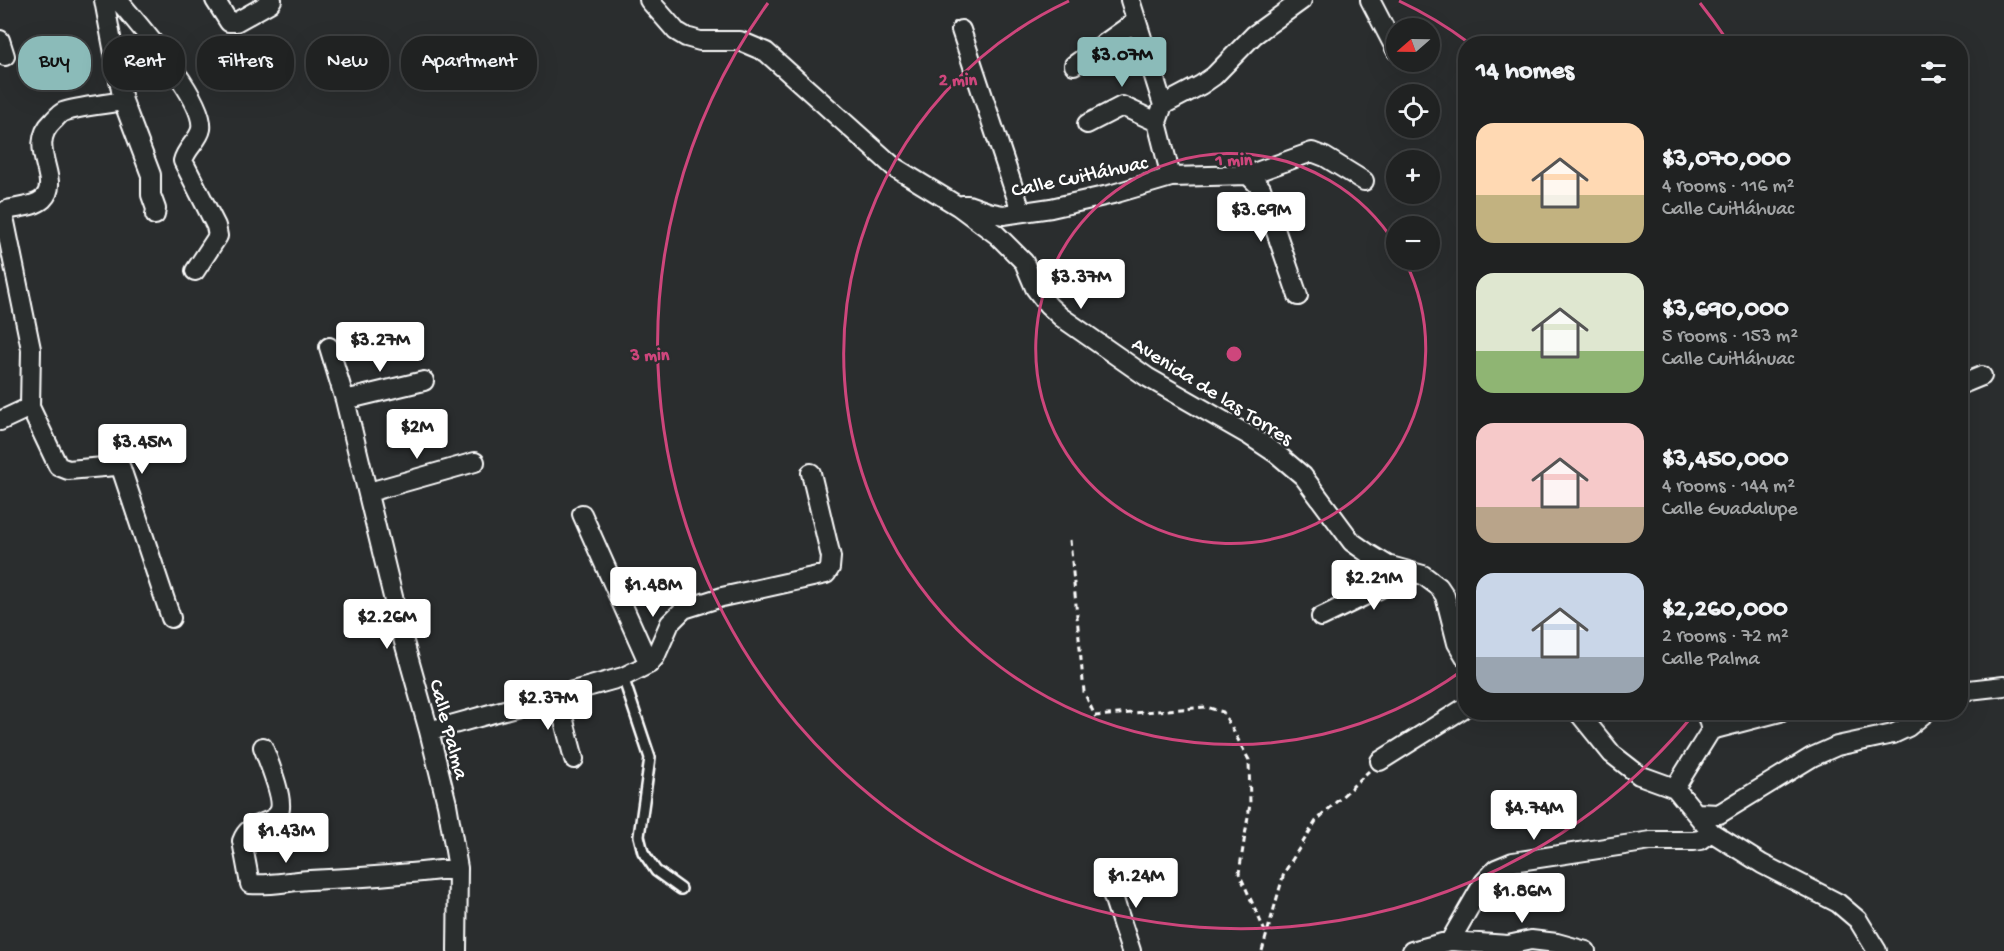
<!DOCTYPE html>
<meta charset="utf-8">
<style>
body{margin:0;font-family:"Gochi Hand",sans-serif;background:#2d2f2f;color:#f1f3f6;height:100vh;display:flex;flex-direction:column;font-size:22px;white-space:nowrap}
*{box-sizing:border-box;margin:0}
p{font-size:20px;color:#a2a4a5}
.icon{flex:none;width:33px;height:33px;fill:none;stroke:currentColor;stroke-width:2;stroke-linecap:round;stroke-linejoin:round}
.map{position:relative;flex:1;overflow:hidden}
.drawer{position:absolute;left:1458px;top:36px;width:510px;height:684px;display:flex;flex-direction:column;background:#202222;border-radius:24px;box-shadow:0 6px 24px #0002,0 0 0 2px #3d3f40}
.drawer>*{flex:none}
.top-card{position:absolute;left:18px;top:36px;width:570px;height:54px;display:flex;gap:12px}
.needle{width:39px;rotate:250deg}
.buttons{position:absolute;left:1386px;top:18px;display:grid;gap:12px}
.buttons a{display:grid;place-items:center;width:54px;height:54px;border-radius:50%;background:#202222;box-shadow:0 6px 24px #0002,0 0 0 2px #3d3f40;font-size:30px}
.price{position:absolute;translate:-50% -51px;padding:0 14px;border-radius:6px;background:#fff;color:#222;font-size:20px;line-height:39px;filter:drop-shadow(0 2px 3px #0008)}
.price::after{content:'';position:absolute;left:50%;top:36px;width:18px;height:14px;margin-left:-9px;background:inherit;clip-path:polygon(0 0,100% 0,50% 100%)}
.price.current{background:#8bbbb9;color:#111}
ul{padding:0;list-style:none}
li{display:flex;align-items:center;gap:18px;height:150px;padding:0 18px}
li span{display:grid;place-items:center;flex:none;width:168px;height:120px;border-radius:18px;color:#555}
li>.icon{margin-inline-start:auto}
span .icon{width:72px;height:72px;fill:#fffc;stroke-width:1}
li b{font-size:26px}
h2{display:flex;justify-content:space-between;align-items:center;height:72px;padding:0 18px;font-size:26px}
.tag{padding:0 21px;border-radius:24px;background:#202222;box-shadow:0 6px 24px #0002,0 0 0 2px #3d3f40;font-size:21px;line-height:54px}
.tag.current{background:#8bbbb9;color:#111}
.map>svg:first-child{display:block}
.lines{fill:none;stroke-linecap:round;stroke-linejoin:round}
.lane-casing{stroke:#fff;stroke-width:14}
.street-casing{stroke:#fff;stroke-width:22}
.path{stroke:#fff;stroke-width:3;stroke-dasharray:6 4.5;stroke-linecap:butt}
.lane{stroke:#2a2d2e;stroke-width:9}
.street{stroke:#2a2d2e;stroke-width:18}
.ring{fill:none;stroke:#ce467c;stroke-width:3}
.labels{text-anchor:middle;stroke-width:5;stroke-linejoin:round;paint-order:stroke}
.street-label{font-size:21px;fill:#fff;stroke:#2a2d2e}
.centre{fill:#ce467c;stroke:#2a2d2e;stroke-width:3}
.ring-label{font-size:18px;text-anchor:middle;font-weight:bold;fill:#ce467c;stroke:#2a2d2e;stroke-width:5;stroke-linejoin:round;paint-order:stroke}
</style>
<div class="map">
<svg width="2004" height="951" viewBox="0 0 2004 951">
<rect width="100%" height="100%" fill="#2a2d2e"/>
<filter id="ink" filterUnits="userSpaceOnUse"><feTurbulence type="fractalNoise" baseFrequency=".0167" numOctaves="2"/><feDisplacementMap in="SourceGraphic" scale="12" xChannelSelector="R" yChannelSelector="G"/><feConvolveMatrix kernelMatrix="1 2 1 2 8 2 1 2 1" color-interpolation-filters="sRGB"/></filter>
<g filter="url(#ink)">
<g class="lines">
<defs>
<path id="lane" d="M623 677 650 758 639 836 643 852 656 871 681 889"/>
<path id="street" d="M104 0 123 101 151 175V195L156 209 155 215
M118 0C137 23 206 100 201 129 199 140 186 148 183 161L216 226 218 236 195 271
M215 0 229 22H236L270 3 272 0
M649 0 676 31 686 37 700 41H740L766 52 894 167 958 206 997 235 1024 262 1035 288 1048 305 1061 317 1147 377 1250 436 1277 454 1303 476 1352 542 1369 554 1387 565 1423 575 1439 587 1445 596 1457 643 1466 658
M1370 0 1396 50
M961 30 1021 211
M0 40 5 56
M1074 65 1136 21
M1163 105 1201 85 1214 76 1254 35 1302 0
M1087 124 1122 106 1157 122
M1248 175 1261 188 1298 296
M1171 177 1248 175 1312 152 1325 157 1364 181
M962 205H968L988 212 1003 215 1051 208 1113 194 1171 177 1157 122 1163 105 1130 0
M329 347 345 400 404 642 429 731 447 804 458 868 457 951
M1960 385 1982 376
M345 400 424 381
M30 407 58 466 68 470 116 466 121 468 171 618
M0 421 30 407 31 349 4 217 7 210C18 207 34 207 43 199 63 180 25 147 53 121 56 118 59 114 63 112 76 107 108 104 123 101
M369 492 475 462
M582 514 649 664
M1321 617 1412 573
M1960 691 2004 686
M557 694 574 759
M1578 712 1612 754 1639 775 1675 788 1711 832 1762 864 1838 903 1858 920 1877 951
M1711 730 1780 712
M429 731 623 677 649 664 655 657 670 623 684 609 722 597 826 574 830 568 831 557 811 473
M263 747C268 760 285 801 279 812 276 818 269 821 263 823 254 826 246 830 242 841L250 884C270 886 289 881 310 880 359 878 408 874 458 868
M1380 761 1466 707
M1675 788 1711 730 1706 712
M1698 813 1719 814 1812 757 1837 746 1893 734 1908 727 1926 712
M1107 878 1131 951
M1450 941 1508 945 1531 940 1557 943 1586 951
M1412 951 1450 941 1484 882 1496 869 1513 862 1651 841H1694L1700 840 1711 832"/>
</defs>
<use href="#lane" class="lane-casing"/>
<use href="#street" class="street-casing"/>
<path class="path" d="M1070 540 1084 692 1095 716 1206 707 1223 712 1249 760 1250 804 1239 873 1267 936
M1262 951 1284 873 1316 821 1369 771"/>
<use href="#lane" class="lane"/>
<use href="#street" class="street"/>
</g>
</g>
<g class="ring">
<path d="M1405 261A195 195 0 1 1 1396 245"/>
<path d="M1463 670A390 390 0 1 1 1069 1M1399 1A390 390 0 0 1 1469 43"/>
<path d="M1694 714A584 584 0 0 1 768 3M1700 3A584 584 0 0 1 1727 40"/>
</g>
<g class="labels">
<g class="street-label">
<text transform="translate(1079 175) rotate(-12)" y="7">Calle Cuitláhuac</text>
<text transform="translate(1213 390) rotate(32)" y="7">Avenida de las Torres</text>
<text transform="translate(450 729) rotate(75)" y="7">Calle Palma</text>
</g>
</g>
<circle cx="1234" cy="354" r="9" class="centre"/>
<g class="ring-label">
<text x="958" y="85">2 min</text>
<text x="1234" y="165">1 min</text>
<text x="650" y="360">3 min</text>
</g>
</svg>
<div class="buttons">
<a><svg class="needle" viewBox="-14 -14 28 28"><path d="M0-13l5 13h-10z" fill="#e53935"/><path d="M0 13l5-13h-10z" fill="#a2a4a5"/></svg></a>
<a><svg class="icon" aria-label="locate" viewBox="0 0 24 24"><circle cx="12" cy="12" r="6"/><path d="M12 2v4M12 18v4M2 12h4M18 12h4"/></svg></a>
<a>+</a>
<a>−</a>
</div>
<b class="price current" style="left:1122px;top:88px">$3.07M</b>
<b class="price" style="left:1261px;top:243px">$3.69M</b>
<b class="price" style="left:1081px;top:310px">$3.37M</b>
<b class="price" style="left:380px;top:373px">$3.27M</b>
<b class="price" style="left:417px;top:460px">$2M</b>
<b class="price" style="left:142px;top:475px">$3.45M</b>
<b class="price" style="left:1374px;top:611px">$2.21M</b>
<b class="price" style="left:653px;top:618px">$1.48M</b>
<b class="price" style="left:387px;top:650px">$2.26M</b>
<b class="price" style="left:548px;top:731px">$2.37M</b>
<b class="price" style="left:1534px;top:841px">$4.74M</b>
<b class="price" style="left:286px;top:864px">$1.43M</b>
<b class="price" style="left:1136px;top:909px">$1.24M</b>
<b class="price" style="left:1522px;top:924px">$1.86M</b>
<div class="top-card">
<a class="tag current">Buy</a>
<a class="tag">Rent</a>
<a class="tag">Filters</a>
<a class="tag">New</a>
<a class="tag">Apartment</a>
</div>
<section class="drawer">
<h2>14 homes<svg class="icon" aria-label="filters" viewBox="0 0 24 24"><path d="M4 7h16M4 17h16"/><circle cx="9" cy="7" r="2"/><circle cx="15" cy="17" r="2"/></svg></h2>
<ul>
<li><span style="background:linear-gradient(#ffd9b3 60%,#c2b280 0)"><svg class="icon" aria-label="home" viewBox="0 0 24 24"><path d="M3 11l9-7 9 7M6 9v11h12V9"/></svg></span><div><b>$3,070,000</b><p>4 rooms · 116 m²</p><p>Calle Cuitláhuac</p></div></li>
<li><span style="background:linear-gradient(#dfe7d0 65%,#8fb573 0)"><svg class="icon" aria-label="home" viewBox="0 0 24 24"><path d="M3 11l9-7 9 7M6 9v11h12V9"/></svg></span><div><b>$3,690,000</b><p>5 rooms · 153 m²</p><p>Calle Cuitláhuac</p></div></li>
<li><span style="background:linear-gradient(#f6c9c9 70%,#b9a48a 0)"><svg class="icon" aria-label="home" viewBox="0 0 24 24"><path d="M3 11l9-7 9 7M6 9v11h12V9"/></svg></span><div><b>$3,450,000</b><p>4 rooms · 144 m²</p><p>Calle Guadalupe</p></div></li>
<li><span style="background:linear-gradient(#c9d6e8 70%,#9aa5b1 0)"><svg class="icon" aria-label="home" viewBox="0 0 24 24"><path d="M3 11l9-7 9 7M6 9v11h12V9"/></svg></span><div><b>$2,260,000</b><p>2 rooms · 72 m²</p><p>Calle Palma</p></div></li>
</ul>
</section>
</div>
